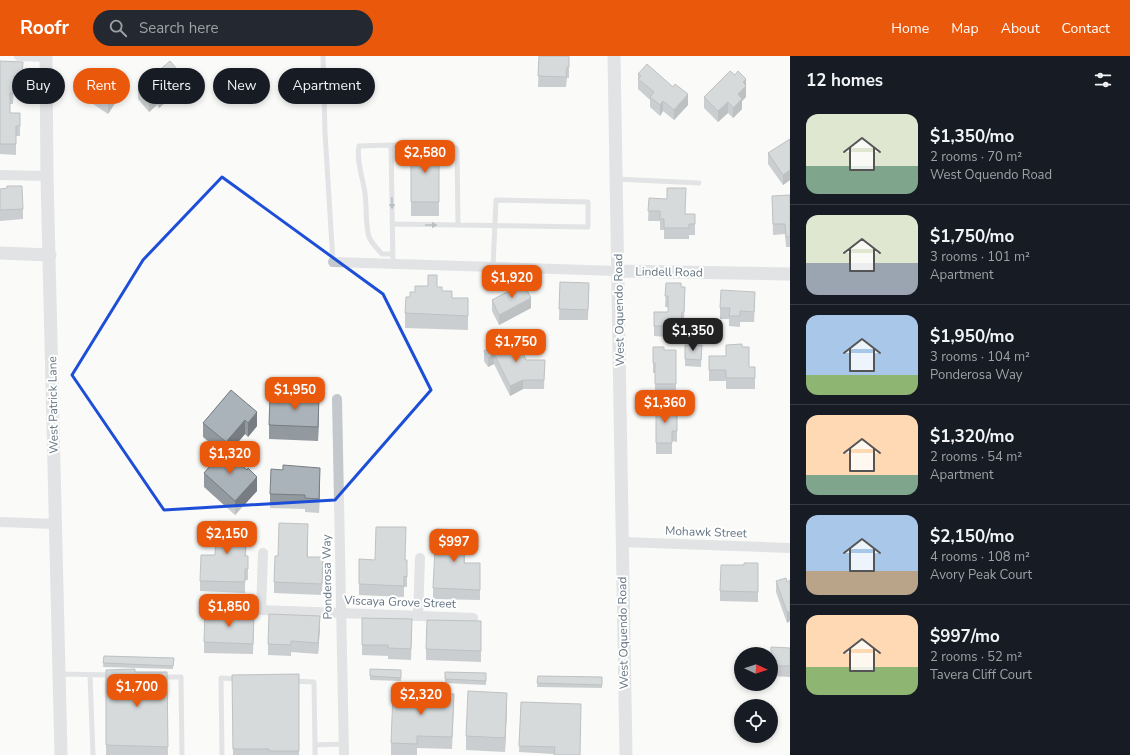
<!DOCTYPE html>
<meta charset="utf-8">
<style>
body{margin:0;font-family:"Nunito Sans",sans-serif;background:#242831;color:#f1f3f6;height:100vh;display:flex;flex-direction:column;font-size:15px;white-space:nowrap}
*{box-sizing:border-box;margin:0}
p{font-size:13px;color:#9ea1a6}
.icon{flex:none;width:22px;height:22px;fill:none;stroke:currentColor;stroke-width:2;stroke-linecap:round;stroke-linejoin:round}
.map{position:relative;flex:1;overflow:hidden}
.sheet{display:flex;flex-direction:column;background:#171b24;width:340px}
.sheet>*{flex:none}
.banner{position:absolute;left:12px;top:12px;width:380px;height:36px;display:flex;gap:8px}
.needle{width:26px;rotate:93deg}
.tools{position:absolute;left:734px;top:591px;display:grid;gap:8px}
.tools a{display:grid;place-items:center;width:44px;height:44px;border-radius:50%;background:#171b24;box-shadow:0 2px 6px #0003;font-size:20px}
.price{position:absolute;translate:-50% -34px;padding:0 9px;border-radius:8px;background:#ea580c;color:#fff;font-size:13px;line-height:26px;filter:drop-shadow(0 1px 2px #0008)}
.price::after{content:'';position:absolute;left:50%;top:24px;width:12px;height:9px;margin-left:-6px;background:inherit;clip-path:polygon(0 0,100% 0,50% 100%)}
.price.active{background:#222;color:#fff}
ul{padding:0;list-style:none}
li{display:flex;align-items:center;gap:12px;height:100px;padding:0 16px}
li+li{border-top:1px solid #363941}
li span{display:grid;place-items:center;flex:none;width:112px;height:80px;border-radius:12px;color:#555}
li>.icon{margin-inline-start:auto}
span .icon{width:48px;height:48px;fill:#fffc;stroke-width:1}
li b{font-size:17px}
h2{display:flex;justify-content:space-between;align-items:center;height:48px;padding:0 16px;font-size:17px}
.pill{padding:0 14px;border-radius:18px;background:#171b24;box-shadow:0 2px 6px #0003;font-size:14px;line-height:36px}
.pill.active{background:#ea580c;color:#fff}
header{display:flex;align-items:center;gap:24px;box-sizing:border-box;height:56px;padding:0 20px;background:#ea580c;color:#fff}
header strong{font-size:19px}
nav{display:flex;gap:22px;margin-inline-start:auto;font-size:14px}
.search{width:280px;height:36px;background:#242831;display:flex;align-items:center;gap:10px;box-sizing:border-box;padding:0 14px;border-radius:22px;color:#9ea1a6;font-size:15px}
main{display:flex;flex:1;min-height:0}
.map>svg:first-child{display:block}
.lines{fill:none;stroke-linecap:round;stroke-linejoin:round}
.service{stroke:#c3c8cc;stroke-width:5}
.minor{stroke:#c3c8cc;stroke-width:10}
.tertiary{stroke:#c3c8cc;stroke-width:13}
.wall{fill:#929a9f}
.shaded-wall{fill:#777d82}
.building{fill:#aab3b9;stroke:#777d82}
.oneway{fill:#6a7a87}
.marked{fill:none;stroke:#1d4ed8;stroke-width:3;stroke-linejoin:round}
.labels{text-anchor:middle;stroke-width:4;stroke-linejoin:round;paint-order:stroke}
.street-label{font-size:12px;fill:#657683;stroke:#fff}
</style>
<header>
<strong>Roofr</strong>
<div class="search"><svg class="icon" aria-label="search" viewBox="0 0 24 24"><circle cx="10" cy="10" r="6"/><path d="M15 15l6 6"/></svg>Search here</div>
<nav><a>Home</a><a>Map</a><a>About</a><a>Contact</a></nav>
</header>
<main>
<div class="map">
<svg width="790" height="699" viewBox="0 0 790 699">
<rect width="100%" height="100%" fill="#fafaf8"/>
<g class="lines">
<path class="service" d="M323 0 325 77 333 206
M391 89 359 90C356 105 363 122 365 137 367 150 365 168 369 181 372 188 377 192 382 198H392
M616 123 699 127
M392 168 458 169 457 94 456 92 452 90H433
M458 169 588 171V146L496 144 493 211
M393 208 391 89 423 90
M60 618 112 619
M90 619 93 699
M162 621H181L182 699
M293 625 314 626 315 689 343 688
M222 699 221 622 237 623
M315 699V689"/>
<path class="minor" d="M19 0 46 1
M0 119 47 120
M333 206 618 215
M337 343 344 699
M0 466 56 468
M622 486 790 492
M206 552 473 562
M261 554 263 497
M418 560 420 502"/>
<path class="tertiary" d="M46 0 47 120 61 699
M614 0 626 699
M0 197 50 199
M618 215 790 218"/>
</g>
<path class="wall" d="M539 0H569V22H567L566 31H538Z
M0 5 23 16 22 30H14L13 48H10V57H20V80H16V99L0 98Z
M638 18 688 49 674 64 663 55 660 60 650 51V44L638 33Z
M735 19 746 23V41L742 45V53L733 62 728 57 718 66 704 52V41Z
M78 27 121 38 108 58 78 38Z
M183 31 159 52 157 49 149 56 138 43V33Z
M790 83V124L783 129 768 108V97Z
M439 88V160H411V94H417Z
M0 133 23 153V163L0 165Z
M790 139V191H786L785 178 773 179 772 140Z
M649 142 685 158H695V179H689V183H664V174H660V165H648Z
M560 226 589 227 588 264H559Z
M666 227 681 231H685L684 266H682L681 277H666V281L654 280V256H668V251H665Z
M437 231 442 235 452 242 468 256V274L405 272V257L415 236Z
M508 234 531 252 499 269 492 255V244L508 236Z
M755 246 754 266H740V271L729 270V263H720V252Z
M685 289H702L701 311 685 310Z
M653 291 664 294H676V339H655V317H653Z
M742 291 749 311H755V333H726V325H709V300H726Z
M484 295 519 299 526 304H545L544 333H523L510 340 494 308 488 311 484 305Z
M231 334 257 370 248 381 245 378 228 398 257 435 235 459 204 431V417L222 397 203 381V367Z
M319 354 318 385 269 383V369Z
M672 359 677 360V386L672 385V398H656V387Z
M320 426 319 457 305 456V453L270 452V438Z
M247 477 246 500 248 511V524H245V537L200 535V525L215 499Z
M308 479V501H323L322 539 274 537V526L278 500Z
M465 484V507L480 518V544L433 543V532Z
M405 504H407V531H404V541L359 539V528Z
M758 507V546L720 545V535L744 509Z
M776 525 787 526V567L776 536Z
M362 562 412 574 411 604 388 603V600L362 599Z
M254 568 253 598 204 597V586Z
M320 571 318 598 291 596V600L268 599V588Z
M481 576V606L426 604V593Z
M790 592V621L771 620V598Z
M104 600 174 602 173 613 103 611Z
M370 613 401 614V625L370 624Z
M106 614 135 616H167L168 699H106Z
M445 616 486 617V629L445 627Z
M299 618V699H233L232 619Z
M538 620 602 621V632L537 631Z
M521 646 580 699H554V698L519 696Z
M454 650 452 693 417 692V699H391V687Z
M507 651 505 696 466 694V680Z"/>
<path class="shaded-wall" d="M183 20V31L159 52V41Z
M746 23V41L742 45V53L733 62V52L743 26Z
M121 27V38L108 58V47Z
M688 38V49L674 64V54Z
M157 39V49L149 56V46Z
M663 45V55L660 60V49Z
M728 46V57L718 66V55Z
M790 114V124L783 129V119Z
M531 242V252L499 269V259Z
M494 298V308L488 311V302Z
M523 324V333L510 340V330Z
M319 340V354L318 385V371Z
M257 356V370L248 381V367Z
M245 364V378L226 400V386Z
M320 412V426L319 457V443Z
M257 421V435L235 459V445Z
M790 555V565L787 567V556Z
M320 560V571L318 598V587Z
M507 637V651L505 696V682Z"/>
<path class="building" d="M539 0H569V11H567L566 21 538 20Z
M0 5 23 6 22 20H14L13 37H10V57H20V70H16V88H0Z
M170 5 183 20 159 41 157 39 149 46 138 33Z
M647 8 673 31 675 28 688 38 674 54 663 45 660 49 650 41 654 36 638 23 641 20 638 18Z
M86 14 104 26 109 19 121 27 108 47 78 27Z
M730 15 735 19 738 15 746 23 743 26 746 30 738 38 742 43 733 52 728 46 718 55 704 41Z
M790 83V114L783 119 768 97Z
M417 88H439V146H411V94H417Z
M7 130H22L23 153 0 154V133L7 132Z
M667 132H686L685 158H695V168H689V172H664V163H660V155H648L649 142 667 143Z
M790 139V181H786L785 168H773L772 140Z
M428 219H437V231H442V235H452V242H468V260L405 257 406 241H410V236H415V230H428Z
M523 226 531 242 499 259 492 244 509 235 508 234Z
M560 226 589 227 588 254 559 253Z
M666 227H681V231H685L684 256H682L681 267H666V270H654V256H668V240H665Z
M721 234 755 236 754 256 740 255V260H729L730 252H720Z
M510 281 519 299 523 297 526 304H545L544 324H523L510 330 494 298 488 302 484 295Z
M742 288V291H749V311H755V322H726V314H709V300H726V289Z
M685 289H702L701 304 685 303Z
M653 291H664V294H676V328H655V307H653Z
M231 334 257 356 248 367 245 364 226 386 203 367Z
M305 339 319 340 318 371 269 369 270 341 305 342Z
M656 349 672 350V359L677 360V375H672V387H656Z
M224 394 247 414 248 412 257 421 235 445 204 417Z
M283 409 320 412 319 443 305 442V439L270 438 271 413 283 414Z
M217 465 247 466 245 500H248V513H245V526L200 525 201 499H215Z
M279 467 308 468 307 501H323L322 528 274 526 275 500H278Z
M376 471H406L405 504H407V521L404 520V530L359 528V503L375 504Z
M436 473 465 474 464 507H480V534L433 532Z
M744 507H758V536L720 535 721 509H744Z
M786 522 787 526 790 524V555L787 556 776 525Z
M205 556 254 558 253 588 204 586Z
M269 558 320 560 318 587 291 585V589L268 588Z
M362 562 412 563 411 593 388 592V589H362Z
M427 564 481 565V595L426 593Z
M771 591 790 592V610H771Z
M104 600 174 602 173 610 103 607Z
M135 613V616H167L168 691 106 689V614Z
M370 613 401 614V622L370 620Z
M445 616 486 617V625L445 623Z
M299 618V695H269V693H233L232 619Z
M538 620 602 621V629L537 627Z
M468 635 507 637 505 682 466 680Z
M393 636 454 638 452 681 417 680V688L391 687Z
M521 646 581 648 580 699H554L555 691 519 690Z"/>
<defs><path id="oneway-solid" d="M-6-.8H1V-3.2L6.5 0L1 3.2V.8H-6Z"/></defs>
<g class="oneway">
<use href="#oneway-solid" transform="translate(392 147) rotate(89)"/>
<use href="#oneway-solid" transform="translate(431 169)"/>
</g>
<path d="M0 0H790V699H0ZM222 121 383 238 431 334 335 444 164 454 72 319 143 204Z" fill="#fafaf8" fill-opacity=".55" fill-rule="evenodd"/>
<path class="marked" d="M222 121 383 238 431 334 335 444 164 454 72 319 143 204Z"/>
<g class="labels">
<g class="street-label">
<text transform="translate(669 216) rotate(1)" y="4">Lindell Road</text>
<text transform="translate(619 254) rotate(-91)" y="4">West Oquendo Road</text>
<text transform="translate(53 349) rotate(-91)" y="4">West Patrick Lane</text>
<text transform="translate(706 476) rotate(2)" y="4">Mohawk Street</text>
<text transform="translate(327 521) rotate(-91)" y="4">Ponderosa Way</text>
<text transform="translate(400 546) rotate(2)" y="4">Viscaya Grove Street</text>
<text transform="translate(623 577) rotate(-91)" y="4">West Oquendo Road</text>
</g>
</g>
</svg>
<div class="tools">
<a><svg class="needle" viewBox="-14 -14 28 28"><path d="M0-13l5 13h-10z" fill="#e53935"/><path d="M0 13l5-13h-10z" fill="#9ea1a6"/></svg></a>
<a><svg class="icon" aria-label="locate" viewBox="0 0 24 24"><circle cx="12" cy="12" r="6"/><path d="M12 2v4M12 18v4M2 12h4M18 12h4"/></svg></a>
</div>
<b class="price" style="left:425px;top:118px">$2,580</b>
<b class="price" style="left:512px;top:243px">$1,920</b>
<b class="price active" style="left:693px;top:296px">$1,350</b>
<b class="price" style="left:516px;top:307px">$1,750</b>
<b class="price" style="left:295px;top:355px">$1,950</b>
<b class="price" style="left:665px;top:368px">$1,360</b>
<b class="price" style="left:230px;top:419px">$1,320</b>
<b class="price" style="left:227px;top:499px">$2,150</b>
<b class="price" style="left:454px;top:507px">$997</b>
<b class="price" style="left:229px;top:572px">$1,850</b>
<b class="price" style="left:137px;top:652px">$1,700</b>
<b class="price" style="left:421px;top:660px">$2,320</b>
<div class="banner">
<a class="pill">Buy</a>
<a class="pill active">Rent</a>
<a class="pill">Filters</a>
<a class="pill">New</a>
<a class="pill">Apartment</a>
</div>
</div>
<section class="sheet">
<h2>12 homes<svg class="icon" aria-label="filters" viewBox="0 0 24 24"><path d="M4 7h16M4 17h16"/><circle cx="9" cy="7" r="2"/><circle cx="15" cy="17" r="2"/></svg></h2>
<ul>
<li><span style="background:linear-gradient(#dfe7d0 65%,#7fa58c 0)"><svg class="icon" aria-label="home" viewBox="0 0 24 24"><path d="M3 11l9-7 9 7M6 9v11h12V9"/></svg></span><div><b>$1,350/mo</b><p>2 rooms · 70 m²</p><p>West Oquendo Road</p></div></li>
<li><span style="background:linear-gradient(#dfe7d0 60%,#9aa5b1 0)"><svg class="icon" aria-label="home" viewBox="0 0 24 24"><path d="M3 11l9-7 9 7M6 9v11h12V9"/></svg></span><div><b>$1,750/mo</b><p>3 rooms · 101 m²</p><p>Apartment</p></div></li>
<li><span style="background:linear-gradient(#a9c7e8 75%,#8fb573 0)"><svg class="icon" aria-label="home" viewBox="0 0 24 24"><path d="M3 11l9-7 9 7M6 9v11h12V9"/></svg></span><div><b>$1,950/mo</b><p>3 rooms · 104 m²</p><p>Ponderosa Way</p></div></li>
<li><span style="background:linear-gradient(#ffd9b3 75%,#7fa58c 0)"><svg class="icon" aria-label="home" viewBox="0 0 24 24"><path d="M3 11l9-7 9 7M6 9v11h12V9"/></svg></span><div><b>$1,320/mo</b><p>2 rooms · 54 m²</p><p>Apartment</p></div></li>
<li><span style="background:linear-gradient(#a9c7e8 70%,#b9a48a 0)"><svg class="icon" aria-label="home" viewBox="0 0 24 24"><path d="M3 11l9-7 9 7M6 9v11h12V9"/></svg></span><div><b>$2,150/mo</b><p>4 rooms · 108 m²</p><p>Avory Peak Court</p></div></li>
<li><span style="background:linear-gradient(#ffd9b3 65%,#8fb573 0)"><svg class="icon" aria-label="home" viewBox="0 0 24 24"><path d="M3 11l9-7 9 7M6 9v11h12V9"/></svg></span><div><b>$997/mo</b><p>2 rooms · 52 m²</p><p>Tavera Cliff Court</p></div></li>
</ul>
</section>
</main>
